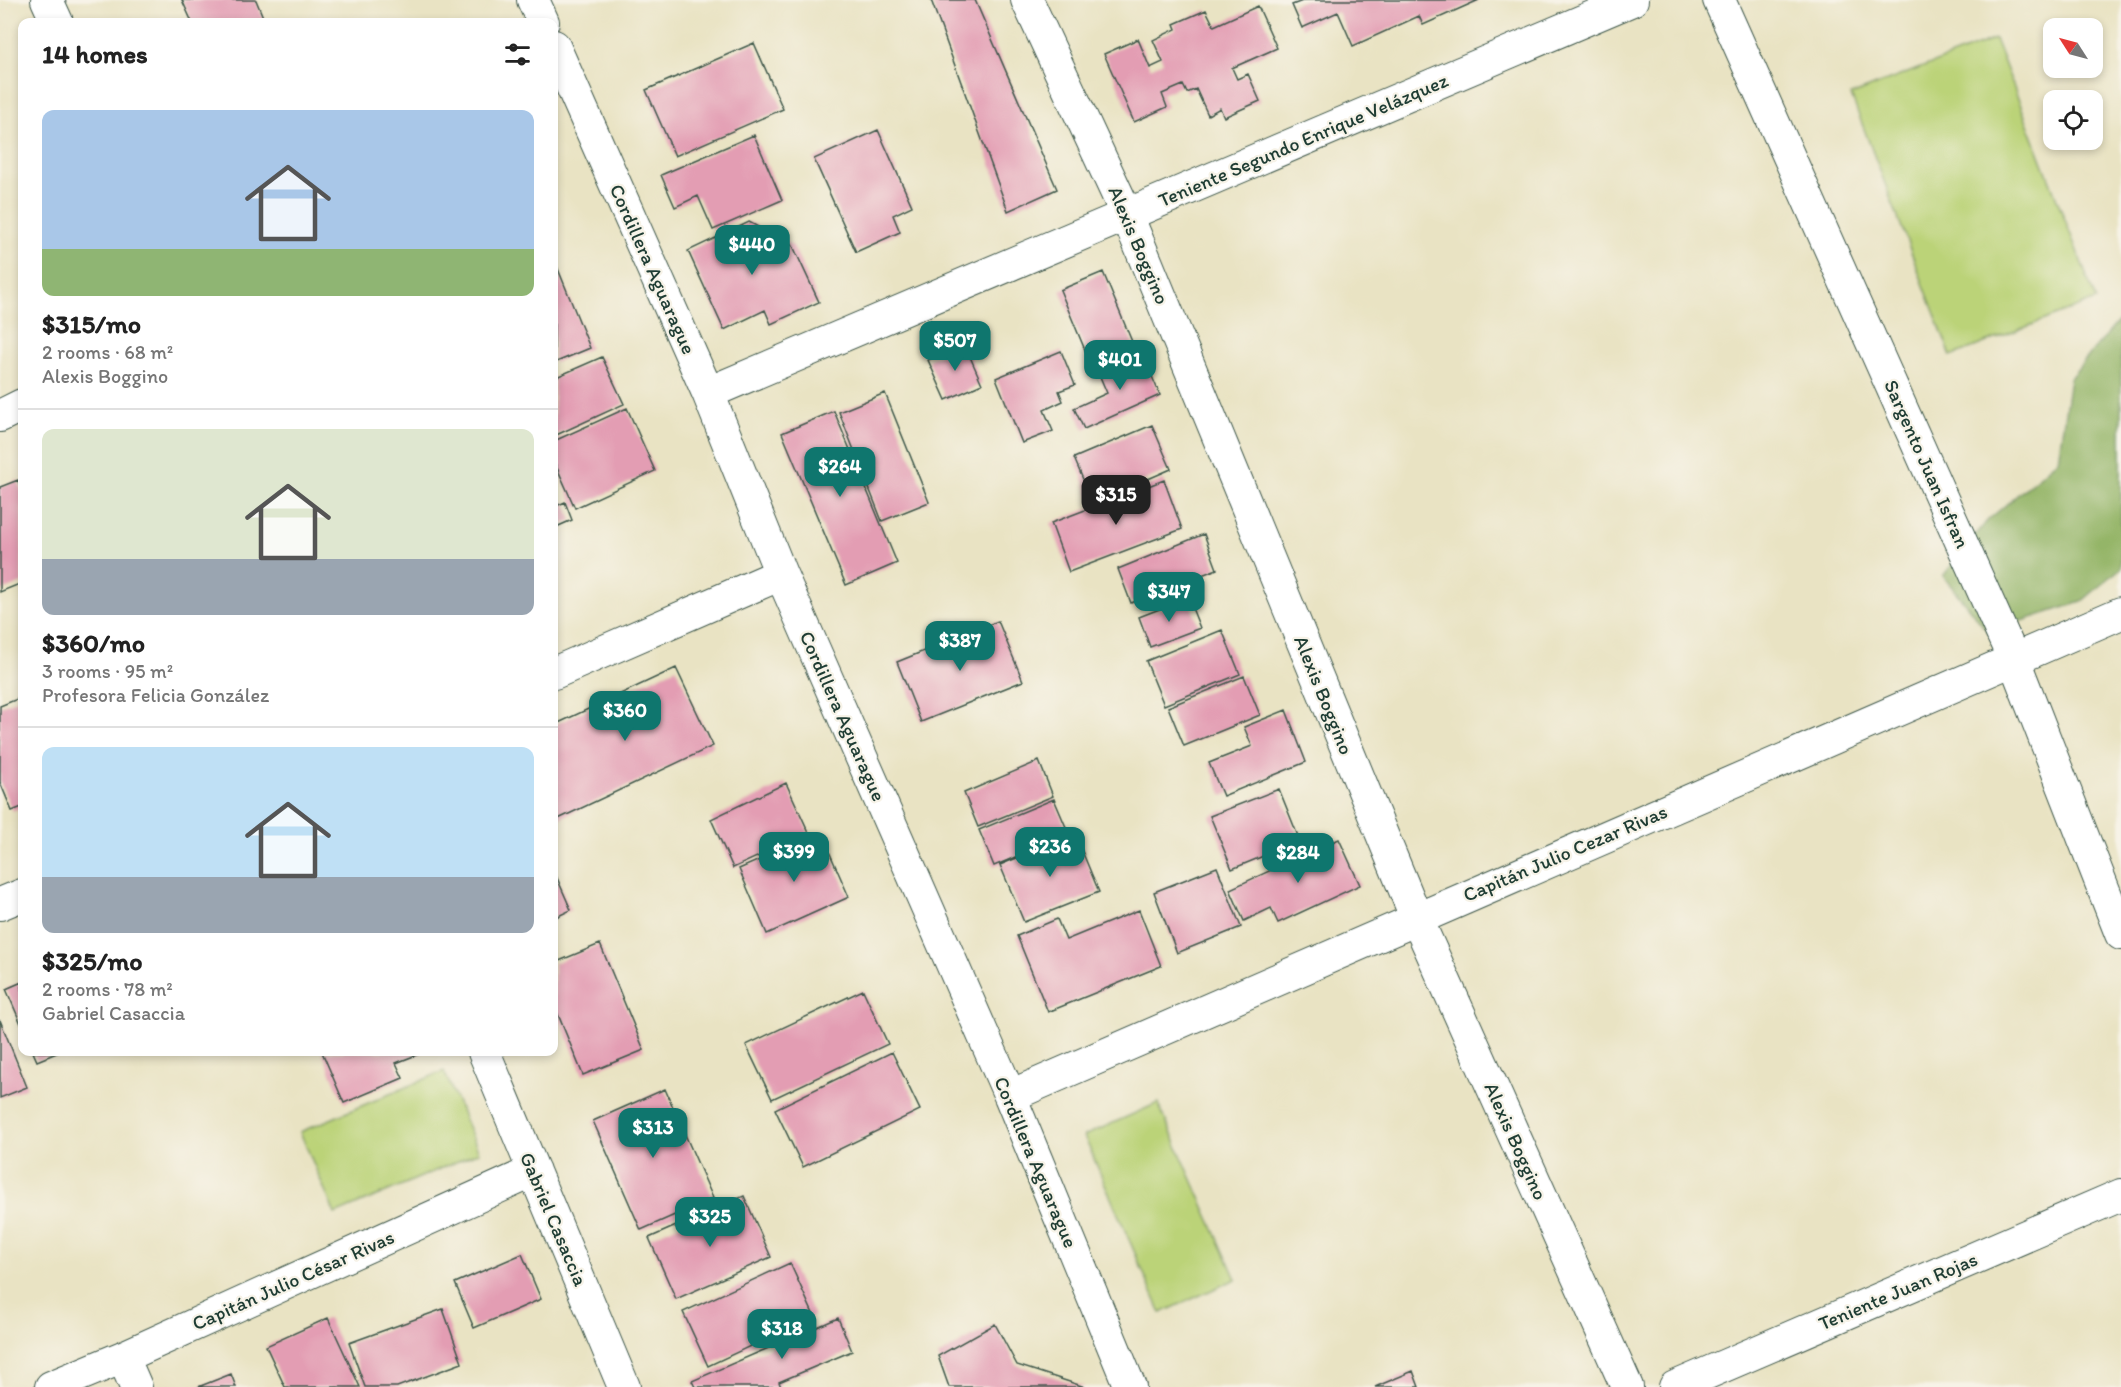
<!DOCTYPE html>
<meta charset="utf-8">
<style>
body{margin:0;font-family:Itim,sans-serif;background:#f6f6f6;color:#222;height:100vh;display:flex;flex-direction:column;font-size:22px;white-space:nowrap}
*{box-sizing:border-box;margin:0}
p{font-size:20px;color:#767676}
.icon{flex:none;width:33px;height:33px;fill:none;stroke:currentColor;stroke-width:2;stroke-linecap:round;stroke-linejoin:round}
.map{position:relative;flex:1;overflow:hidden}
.sheet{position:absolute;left:18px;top:18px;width:540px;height:1038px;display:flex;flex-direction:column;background:#fff;border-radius:12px;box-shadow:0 3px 9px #0003}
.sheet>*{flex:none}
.needle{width:39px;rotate:306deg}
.fabs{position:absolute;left:2043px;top:18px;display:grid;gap:12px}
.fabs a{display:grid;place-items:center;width:60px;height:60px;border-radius:12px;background:#fff;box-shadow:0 3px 9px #0003;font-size:30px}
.price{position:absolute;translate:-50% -51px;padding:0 14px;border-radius:12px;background:#0f766e;color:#fff;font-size:20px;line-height:39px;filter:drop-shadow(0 2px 3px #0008)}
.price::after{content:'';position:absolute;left:50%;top:36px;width:18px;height:14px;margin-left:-9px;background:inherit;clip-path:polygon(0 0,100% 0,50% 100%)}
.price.selected{background:#222;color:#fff}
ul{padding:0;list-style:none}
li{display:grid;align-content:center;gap:12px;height:318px;padding:0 24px}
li+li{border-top:2px solid #e0e0e0}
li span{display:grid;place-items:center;height:186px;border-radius:12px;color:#555}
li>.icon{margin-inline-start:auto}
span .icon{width:108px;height:108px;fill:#fffc;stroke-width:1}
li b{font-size:26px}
h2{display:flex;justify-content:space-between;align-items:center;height:72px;padding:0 24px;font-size:26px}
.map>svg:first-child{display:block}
.green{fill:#bbd378;stroke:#6d8856;stroke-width:1.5}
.forest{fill:#94b568;stroke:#5a794e;stroke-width:1.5}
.building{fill:#e39db3}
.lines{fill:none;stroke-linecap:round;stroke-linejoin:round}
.minor-casing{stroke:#3d5649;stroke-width:34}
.minor{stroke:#fff;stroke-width:32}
.labels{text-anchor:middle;stroke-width:4.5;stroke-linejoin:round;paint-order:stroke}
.street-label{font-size:20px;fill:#1f3d34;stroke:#f7f3e8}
</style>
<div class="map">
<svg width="2121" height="1387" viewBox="0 0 2121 1387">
<rect width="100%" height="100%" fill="#f7f3e8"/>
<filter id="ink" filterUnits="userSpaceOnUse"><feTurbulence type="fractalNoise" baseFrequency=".0167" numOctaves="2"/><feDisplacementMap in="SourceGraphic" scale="12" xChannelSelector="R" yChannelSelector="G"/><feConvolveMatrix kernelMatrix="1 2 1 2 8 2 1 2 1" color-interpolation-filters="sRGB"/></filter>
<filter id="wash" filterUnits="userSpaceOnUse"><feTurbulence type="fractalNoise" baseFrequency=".008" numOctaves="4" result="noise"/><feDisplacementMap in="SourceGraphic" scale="24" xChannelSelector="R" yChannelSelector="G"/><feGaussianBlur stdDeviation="1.35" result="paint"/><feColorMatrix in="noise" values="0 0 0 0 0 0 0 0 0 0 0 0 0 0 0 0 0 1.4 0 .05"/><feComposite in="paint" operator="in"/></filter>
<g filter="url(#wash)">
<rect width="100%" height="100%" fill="#e9e3c3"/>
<path class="green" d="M1995 39 2096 300 1951 356 1851 95Z
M444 1071 479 1152 335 1214 300 1132Z
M1158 1103 1236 1279 1161 1313 1084 1136Z"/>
<path class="forest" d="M2121 318V568L2081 602 1988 632 1943 576 1987 521 2058 460 2070 378Z"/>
<g id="blocks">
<path class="building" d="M182 0H256L265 22H192Z
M931 0H975L1057 189 1008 211Z
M1305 0H1479L1423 25 1419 16 1353 46 1338 12 1302 28 1292 5Z
M1258 6 1277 48 1232 68 1237 79 1248 74 1260 101 1224 117 1220 108 1208 115 1196 89 1187 93 1183 85 1162 94 1167 107 1134 122 1104 54 1138 39 1150 68 1163 62 1153 40 1176 29 1174 24 1206 10 1214 26Z
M754 43 783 109 675 156 646 90Z
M878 130 912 206 893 215 900 232 856 252 814 159Z
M754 135 782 200 713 230 698 196 675 207 661 175Z
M749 222 793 246 819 302 771 324 765 310 724 330 688 251Z
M554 259 590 348 554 363Z
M1103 272 1133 344 1090 362 1060 290Z
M964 343 982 384 946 400 928 360Z
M1061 351 1075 385 1059 391 1063 401 1044 410 1053 431 1022 443 996 378Z
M1142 353 1160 395 1084 429 1074 408 1107 393 1098 372Z
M602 357 624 404 554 436V378Z
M885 393 929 502 882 521 839 412Z
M627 408 655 471 575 508 554 461V441Z
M834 411 897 563 846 585 782 433Z
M1152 425 1171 469 1093 503 1074 458Z
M18 480 22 491V583L0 592V487Z
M1164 480 1182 529 1069 572 1051 523Z
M565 502 572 520 554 528V507Z
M1204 534 1217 569 1131 603 1118 569Z
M1188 598 1200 628 1150 647 1139 617Z
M998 621 1023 681 921 722 897 662Z
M1222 630 1240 674 1164 705 1146 661Z
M676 668 713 746 554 821V725Z
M1244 676 1260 715 1184 746 1168 707Z
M22 697V807L12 811 0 782V706Z
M1286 710 1306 762 1223 796 1209 763 1252 746 1244 727Z
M1039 761 1053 796 978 827 964 793Z
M786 783 809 833 733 868 711 819Z
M1279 789 1300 841 1232 869 1210 816Z
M1054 799 1069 834 994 866 979 830Z
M821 833 849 897 767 934 739 869Z
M1075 834 1099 892 1024 922 1000 865Z
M1339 839 1360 885 1278 923 1271 908 1244 921 1230 889Z
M1217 867 1241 927 1177 953 1154 892Z
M554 871 571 910 554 918Z
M1139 910 1161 966 1048 1012 1017 936 1057 919 1066 940Z
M600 944 644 1050 583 1075 557 1012 554 1013V963Z
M22 982V1026L6 989Z
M863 990 888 1044 772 1099 746 1045Z
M0 1020 27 1087 0 1098Z
M33 1052H59L37 1061Z
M322 1052H424L396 1063 403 1078 344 1103Z
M892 1052 920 1110 803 1167 775 1109Z
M665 1089 713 1198 641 1230 593 1121Z
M744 1196 771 1257 676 1299 649 1238Z
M522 1254 541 1299 474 1328 455 1283Z
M790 1263 814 1316 708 1366 683 1312Z
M443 1309 462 1363 397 1387H365L349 1343Z
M328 1318 360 1387H285L266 1346Z
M838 1318 852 1351 779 1382 781 1387H695L692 1381Z
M995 1324 1017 1365 1085 1387H949L938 1356Z
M1413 1371 1419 1387H1375Z
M231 1374 236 1387H198Z"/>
</g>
</g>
<g filter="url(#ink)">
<use href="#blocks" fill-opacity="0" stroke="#3d5649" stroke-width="1.5"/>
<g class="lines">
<defs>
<path id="minor" d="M47 0 57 22
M533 0 543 22
M1027 0 1127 215 1416 917 1627 1387
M1719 0 2014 660 2121 934
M554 46 708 393 781 574 1010 1096 1130 1387
M708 393 1632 0
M0 416 22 405
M554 673 781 574
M0 904 22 895
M484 1052 624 1387
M1010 1096 2121 613
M123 1357 136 1387
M51 1387 123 1357 534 1171
M1675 1387 2121 1195"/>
</defs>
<use href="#minor" class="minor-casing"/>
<use href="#minor" class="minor"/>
</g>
</g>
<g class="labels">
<g class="street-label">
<text transform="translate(1303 140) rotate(-23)" y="7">Teniente Segundo Enrique Velázquez</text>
<text transform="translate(1139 245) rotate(67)" y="7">Alexis Boggino</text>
<text transform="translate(653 269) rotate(66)" y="7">Cordillera Aguarague</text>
<text transform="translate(1927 464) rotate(66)" y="7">Sargento Juan Isfran</text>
<text transform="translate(1324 695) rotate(68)" y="7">Alexis Boggino</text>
<text transform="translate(843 716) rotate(66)" y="7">Cordillera Aguarague</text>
<text transform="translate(1565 853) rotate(-23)" y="7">Capitán Julio Cezar Rivas</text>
<text transform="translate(1516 1141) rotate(66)" y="7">Alexis Boggino</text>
<text transform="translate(1036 1162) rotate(67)" y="7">Cordillera Aguarague</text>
<text transform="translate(554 1219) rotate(67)" y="7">Gabriel Casaccia</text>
<text transform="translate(293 1280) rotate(-24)" y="7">Capitán Julio César Rivas</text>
<text transform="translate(1898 1291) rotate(-23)" y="7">Teniente Juan Rojas</text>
</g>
</g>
</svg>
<div class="fabs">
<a><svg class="needle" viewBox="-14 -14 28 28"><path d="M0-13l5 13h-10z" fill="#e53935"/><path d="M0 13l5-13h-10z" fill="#767676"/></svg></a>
<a><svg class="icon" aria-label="locate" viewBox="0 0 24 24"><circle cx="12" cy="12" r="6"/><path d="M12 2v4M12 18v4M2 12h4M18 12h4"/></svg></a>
</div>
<b class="price" style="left:752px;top:276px">$440</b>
<b class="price" style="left:955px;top:372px">$507</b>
<b class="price" style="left:1120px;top:391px">$401</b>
<b class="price" style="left:840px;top:498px">$264</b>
<b class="price selected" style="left:1116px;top:526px">$315</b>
<b class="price" style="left:1169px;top:623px">$347</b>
<b class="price" style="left:960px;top:672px">$387</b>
<b class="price" style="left:625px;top:742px">$360</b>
<b class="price" style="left:1050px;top:878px">$236</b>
<b class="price" style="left:794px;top:883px">$399</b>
<b class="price" style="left:1298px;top:884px">$284</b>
<b class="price" style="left:653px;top:1159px">$313</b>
<b class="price" style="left:710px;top:1248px">$325</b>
<b class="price" style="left:782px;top:1360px">$318</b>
<section class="sheet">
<h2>14 homes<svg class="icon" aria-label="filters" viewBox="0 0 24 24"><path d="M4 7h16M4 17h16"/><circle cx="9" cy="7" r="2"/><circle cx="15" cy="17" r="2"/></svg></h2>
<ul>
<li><span style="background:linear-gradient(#a9c7e8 75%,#8fb573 0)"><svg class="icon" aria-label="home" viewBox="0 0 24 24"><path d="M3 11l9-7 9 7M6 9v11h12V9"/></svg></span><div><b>$315/mo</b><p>2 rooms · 68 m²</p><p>Alexis Boggino</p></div></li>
<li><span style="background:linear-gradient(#dfe7d0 70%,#9aa5b1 0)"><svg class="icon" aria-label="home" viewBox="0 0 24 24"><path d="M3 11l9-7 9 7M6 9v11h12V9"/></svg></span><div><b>$360/mo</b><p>3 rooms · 95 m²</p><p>Profesora Felicia González</p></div></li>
<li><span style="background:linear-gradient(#bfe0f5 70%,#9aa5b1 0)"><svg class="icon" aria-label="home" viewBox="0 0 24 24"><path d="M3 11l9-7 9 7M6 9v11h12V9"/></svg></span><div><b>$325/mo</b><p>2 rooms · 78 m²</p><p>Gabriel Casaccia</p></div></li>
</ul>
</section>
</div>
